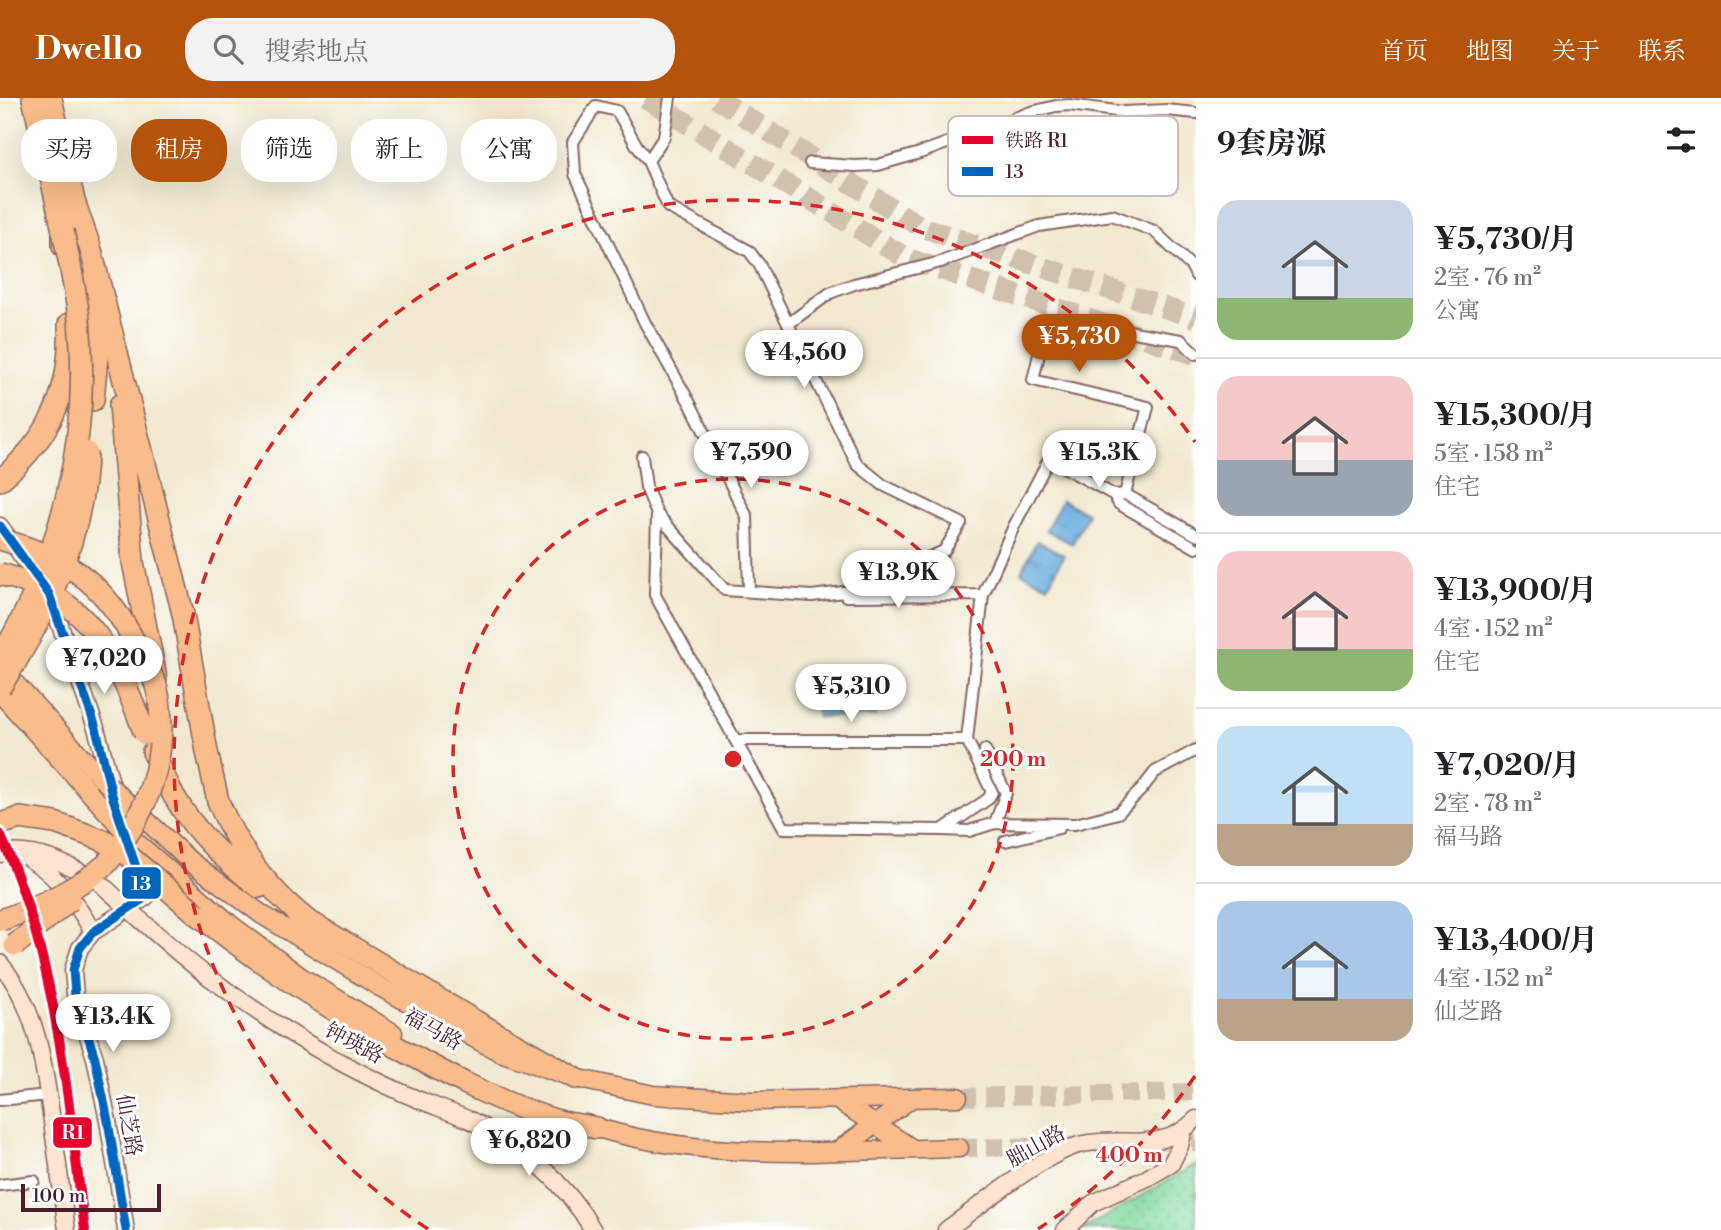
<!DOCTYPE html>
<html lang="zh">
<meta charset="utf-8">
<style>
body{margin:0;font-family:"Libre Bodoni","Noto Serif SC",serif;background:#f2f2f2;color:#202124;height:100vh;display:flex;flex-direction:column;font-size:26px;white-space:nowrap}
*{box-sizing:border-box;margin:0}
p{font-size:23px;color:#757577}
.icon{flex:none;width:38px;height:38px;fill:none;stroke:currentColor;stroke-width:2;stroke-linecap:round;stroke-linejoin:round}
.map{position:relative;flex:1;overflow:hidden}
.drawer{display:flex;flex-direction:column;background:#fff;width:525px}
.drawer>*{flex:none}
.guide{position:absolute;left:21px;top:21px;width:665px;height:63px;display:flex;gap:14px}
.scale{position:absolute;left:21px;bottom:18px;width:140px;box-sizing:border-box;padding-left:7px;border:4px solid #4a1f2b;border-top:0;font-size:19px;line-height:24px;white-space:nowrap;color:#4a1f2b;-webkit-text-stroke:5px #fff;paint-order:stroke}
.price{position:absolute;translate:-50% -60px;padding:0 16px;border-radius:24px;background:#fff;color:#222;font-size:23px;line-height:46px;filter:drop-shadow(0 2px 4px #0008)}
.price::after{content:'';position:absolute;left:50%;top:42px;width:21px;height:16px;margin-left:-10px;background:inherit;clip-path:polygon(0 0,100% 0,50% 100%)}
.price.on{background:#b45309;color:#fff}
ul{padding:0;list-style:none}
li{display:flex;align-items:center;gap:21px;height:175px;padding:0 21px}
li+li{border-top:2px solid #e0e0e0}
li span{display:grid;place-items:center;flex:none;width:196px;height:140px;border-radius:21px;color:#555}
li>.icon{margin-inline-start:auto}
span .icon{width:84px;height:84px;fill:#fffc;stroke-width:1}
li b{font-size:30px}
h2{display:flex;justify-content:space-between;align-items:center;height:84px;padding:0 21px;font-size:30px}
.tag{padding:0 24px;border-radius:28px;background:#fff;box-shadow:0 7px 28px #0002;font-size:24px;line-height:63px}
.tag.on{background:#b45309;color:#fff}
header{display:flex;align-items:center;gap:42px;box-sizing:border-box;height:98px;padding:0 35px;background:#b45309;color:#fff}
header strong{font-size:33px}
nav{display:flex;gap:38px;margin-inline-start:auto;font-size:24px}
.search{width:490px;height:63px;background:#f2f2f2;display:flex;align-items:center;gap:18px;box-sizing:border-box;padding:0 24px;border-radius:28px;color:#757577;font-size:26px}
main{display:flex;flex:1;min-height:0}
.map>svg:first-child{display:block}
.park{fill:url(#park-dots);stroke:#647c64;stroke-width:2}
.water{fill:url(#water-ripples);stroke:#586684;stroke-width:2}
.lines{fill:none;stroke-linecap:round;stroke-linejoin:round}
.primary-tunnel{stroke:#d0c0ae;stroke-width:18;stroke-dasharray:18 9;stroke-linecap:butt}
.highway-tunnel{stroke:#d0c0ae;stroke-width:21;stroke-dasharray:21 10;stroke-linecap:butt}
.street-casing{stroke:#846564;stroke-width:14}
.secondary-casing{stroke:#846564;stroke-width:19}
.primary-casing{stroke:#846564;stroke-width:21}
.highway-casing{stroke:#846564;stroke-width:24}
.street{stroke:#fff;stroke-width:10}
.secondary{stroke:#fde4d0;stroke-width:16}
.primary{stroke:#f9bc8a;stroke-width:18}
.highway{stroke:#f9bc8a;stroke-width:21}
.secondary-bridge-casing{stroke:#846564;stroke-width:19;stroke-linecap:butt}
.primary-bridge-casing{stroke:#846564;stroke-width:21;stroke-linecap:butt}
.highway-bridge-casing{stroke:#846564;stroke-width:24;stroke-linecap:butt}
.secondary-bridge{stroke:#fde4d0;stroke-width:16}
.primary-bridge{stroke:#f9bc8a;stroke-width:18}
.highway-bridge{stroke:#f9bc8a;stroke-width:21}
.bus-1-casing{stroke:#fff;stroke-width:14}
.bus-1{stroke:#0065bd;stroke-width:9}
.rail-1-casing{stroke:#fff;stroke-width:16}
.rail-1{stroke:#e4002b;stroke-width:10}
.ring{fill:none;stroke:#d62828;stroke-width:3.5;stroke-dasharray:12 9}
.labels{text-anchor:middle;stroke-width:6;stroke-linejoin:round;paint-order:stroke}
.street-label{font-size:21px;fill:#4a1f2b;stroke:#fff}
.key{fill:#fff;stroke:#c9bcbf;stroke-width:2}
.key-label{font-size:19px;fill:#4a1f2b}
.centre{fill:#d62828;stroke:#fff;stroke-width:3.5}
.ring-label{font-size:21px;text-anchor:middle;font-weight:bold;fill:#d62828;stroke:#fff;stroke-width:6;stroke-linejoin:round;paint-order:stroke}
.line-badge{stroke:#fff;stroke-width:2.5}
.badge-label{font-size:19px;text-anchor:middle;font-weight:bold;fill:#fff}
</style>
<header>
<strong>Dwello</strong>
<div class="search"><svg class="icon" aria-label="search" viewBox="0 0 24 24"><circle cx="10" cy="10" r="6"/><path d="M15 15l6 6"/></svg>搜索地点</div>
<nav><a>首页</a><a>地图</a><a>关于</a><a>联系</a></nav>
</header>
<main>
<div class="map">
<svg width="1196" height="1132" viewBox="0 0 1196 1132">
<defs>
<pattern id="park-dots" width="8" height="8" patternUnits="userSpaceOnUse" patternTransform="scale(1.75)"><rect width="8" height="8" fill="#7fd89e"/><path d="M2 2h.1M6 6h.1" fill="none" stroke="#6fb988" stroke-width="1.8" stroke-linecap="round"/></pattern>
<pattern id="water-ripples" width="26" height="14" patternUnits="userSpaceOnUse" patternTransform="scale(1.75)"><rect width="26" height="14" fill="#67addd"/><path d="M2 4q2-2 4 0t4 0M15 11q2-2 4 0t4 0" fill="none" stroke="#578cb3"/></pattern>
</defs>
<rect width="100%" height="100%" fill="#fff"/>
<filter id="ink" filterUnits="userSpaceOnUse"><feTurbulence type="fractalNoise" baseFrequency=".0143" numOctaves="2"/><feDisplacementMap in="SourceGraphic" scale="14" xChannelSelector="R" yChannelSelector="G"/><feConvolveMatrix kernelMatrix="1 2 1 2 8 2 1 2 1" color-interpolation-filters="sRGB"/></filter>
<filter id="wash" filterUnits="userSpaceOnUse"><feTurbulence type="fractalNoise" baseFrequency=".00686" numOctaves="4" result="noise"/><feDisplacementMap in="SourceGraphic" scale="28" xChannelSelector="R" yChannelSelector="G"/><feGaussianBlur stdDeviation="1.57" result="paint"/><feColorMatrix in="noise" values="0 0 0 0 0 0 0 0 0 0 0 0 0 0 0 0 0 1.4 0 .05"/><feComposite in="paint" operator="in"/></filter>
<g filter="url(#wash)">
<rect width="100%" height="100%" fill="#f1e8cf"/>
<path class="park" d="M1196 1066V1132H1082Z"/>
<path class="water" d="M1062 402 1088 416 1072 446 1046 432Z
M1037 443 1064 457 1048 488 1021 474Z
M818 606 875 607V618L817 619Z"/>
</g>
<g filter="url(#ink)">
<g class="lines">
<path class="primary-tunnel" d="M958 999 1196 994
M1165 1046 1196 1045
M959 1050 1078 1048"/>
<path class="highway-tunnel" d="M646 0 906 160 1196 257
M716 0 921 129 1196 220"/>
<defs>
<path id="street" d="M648 63 664 39 670 0
M810 65 855 68 878 67 920 55 1031 14 1056 8 1069 7 1124 14 1166 12 1196 15
M642 358 646 389 657 416 725 492 812 498 851 493 944 453 961 425 883 387 857 366 788 226 830 195 854 186 941 164 1039 128 1112 117 1154 133 1192 169 1196 178
M1125 396 1148 309 1033 282 1044 235 1062 222 1181 242 1196 256
M657 416 655 497 784 730 942 732 988 701 992 694 967 642 983 497 1015 426 1049 361 1114 397
M1196 437 1125 396 1114 397 1119 406 1196 450
M749 492 747 419 691 307 645 225 575 76 573 44 596 8 617 13 637 48 648 63 668 109 749 153 759 166 788 226
M846 498 983 497
M735 642H967
M995 725 1075 726 1118 715 1141 692 1155 674 1196 652
M942 732 969 733 995 725 1006 695 985 652
M1005 743 1059 730
M0 1002 48 997
M0 1087 34 1083"/>
<path id="secondary" d="M0 428 49 496 96 630 124 732
M19 755C54 772 74 801 93 834
M0 756C35 749 68 767 98 783
M0 865C39 912 45 973 53 1031 58 1065 62 1098 67 1132
M472 1023C523 1049 564 1082 593 1132
M126 1132 108 1023 95 960 75 897 73 872 80 850 93 834 146 799 134 764
M946 1132C979 1109 1046 1053 1083 1046 1126 1037 1161 1057 1196 1021
M1065 1132 1093 1105 1147 1080 1171 1066 1180 1048 1184 1031"/>
<path id="primary" d="M0 569 102 681
M0 595 110 717
M119 697 191 764 261 816 380 889 500 954 575 980 653 997 751 1003 958 999
M127 736 231 827 301 879 393 935
M837 1002 913 1051
M585 1026C705 1066 834 1052 959 1050
M839 1052 912 1000"/>
<path id="highway" d="M33 0 63 133V148
M51 0 77 116
M74 103 91 152 183 516 207 654 218 703C238 752 267 791 308 823
M87 186 97 259 93 302
M120 307 133 464 156 580
M0 382C51 340 72 292 69 226
M153 654C160 668 166 684 174 698 195 735 226 763 259 789
M197 816C257 863 320 905 386 943 440 973 496 1004 555 1022 568 1026 583 1027 597 1030
M297 816 475 923 575 980"/>
</defs>
<use href="#street" class="street-casing"/>
<use href="#secondary" class="secondary-casing"/>
<use href="#primary" class="primary-casing"/>
<use href="#highway" class="highway-casing"/>
<use href="#street" class="street"/>
<use href="#secondary" class="secondary"/>
<use href="#primary" class="primary"/>
<use href="#highway" class="highway"/>
<defs>
<path id="secondary-bridge" d="M98 783C133 815 168 848 206 877 267 923 333 964 403 995 425 1005 449 1013 472 1023"/>
<path id="primary-bridge" d="M102 681 119 697
M110 717 127 736"/>
<path id="highway-bridge" d="M0 441C30 450 62 461 86 481 113 503 129 532 144 562 149 572 155 582 157 591 169 646 153 703 120 747 115 754 111 762 104 768 74 793 38 809 1 822
M0 476C90 499 115 556 145 636
M0 560C61 460 91 340 79 222 76 192 69 163 63 133
M0 589C45 520 85 438 86 354
M0 726 20 720 55 725 102 742 123 753 197 816
M15 847 70 802"/>
</defs>
<use href="#secondary-bridge" class="secondary-bridge-casing"/>
<use href="#primary-bridge" class="primary-bridge-casing"/>
<use href="#highway-bridge" class="highway-bridge-casing"/>
<use href="#secondary-bridge" class="secondary-bridge"/>
<use href="#primary-bridge" class="primary-bridge"/>
<use href="#highway-bridge" class="highway-bridge"/>
<defs>
<path id="bus-1" d="M0 428 49 496 96 630 112 697 146 799 93 834 80 850 73 872 75 897 95 960 108 1023 126 1132"/>
</defs>
<use href="#bus-1" class="bus-1-casing"/>
<use href="#bus-1" class="bus-1"/>
<defs>
<path id="rail-1" d="M0 736C57 859 67 999 85 1132"/>
</defs>
<use href="#rail-1" class="rail-1-casing"/>
<use href="#rail-1" class="rail-1"/>
</g>
</g>
<g class="ring">
<circle cx="733" cy="661" r="280"/>
<path d="M1195 978A560 560 0 0 1 1038 1131M428 1131A560 560 0 1 1 1195 344"/>
</g>
<g class="labels">
<g class="street-label">
<text transform="translate(433 931) rotate(29)" y="7">福马路</text>
<text transform="translate(354 945) rotate(28)" y="7">钟瑛路</text>
<text transform="translate(129 1027) rotate(80)" y="7">仙芝路</text>
<text transform="translate(1036 1048) rotate(-29)" y="7">胐山路</text>
</g>
</g>
<rect x="948" y="18" width="230" height="80" rx="10" class="key"/>
<rect x="962" y="38" width="31" height="8" fill="#e4002b"/>
<rect x="962" y="69" width="31" height="9" fill="#0065bd"/>
<g class="key-label">
<text x="1005" y="49">铁路 R1</text>
<text x="1005" y="80">13</text>
</g>
<circle cx="733" cy="661" r="10" class="centre"/>
<g class="ring-label">
<text x="1013" y="668">200 m</text>
<text x="1129" y="1064">400 m</text>
</g>
<g class="line-badge">
<rect x="121" y="768" width="41" height="34" rx="7" fill="#0065bd"/>
<rect x="52" y="1018" width="41" height="33" rx="7" fill="#e4002b"/>
</g>
<g class="badge-label">
<text x="141" y="792">13</text>
<text x="73" y="1041">R1</text>
</g>
</svg>
<div class="scale">100 m</div>
<b class="price on" style="left:1079px;top:276px">¥5,730</b>
<b class="price" style="left:804px;top:292px">¥4,560</b>
<b class="price" style="left:751px;top:392px">¥7,590</b>
<b class="price" style="left:1099px;top:392px">¥15.3K</b>
<b class="price" style="left:898px;top:512px">¥13.9K</b>
<b class="price" style="left:104px;top:598px">¥7,020</b>
<b class="price" style="left:851px;top:626px">¥5,310</b>
<b class="price" style="left:113px;top:956px">¥13.4K</b>
<b class="price" style="left:529px;top:1080px">¥6,820</b>
<div class="guide">
<a class="tag">买房</a>
<a class="tag on">租房</a>
<a class="tag">筛选</a>
<a class="tag">新上</a>
<a class="tag">公寓</a>
</div>
</div>
<section class="drawer">
<h2>9套房源<svg class="icon" aria-label="filters" viewBox="0 0 24 24"><path d="M4 7h16M4 17h16"/><circle cx="9" cy="7" r="2"/><circle cx="15" cy="17" r="2"/></svg></h2>
<ul>
<li><span style="background:linear-gradient(#c9d6e8 70%,#8fb573 0)"><svg class="icon" aria-label="home" viewBox="0 0 24 24"><path d="M3 11l9-7 9 7M6 9v11h12V9"/></svg></span><div><b>¥5,730/月</b><p>2室 · 76 m²</p><p>公寓</p></div></li>
<li><span style="background:linear-gradient(#f6c9c9 60%,#9aa5b1 0)"><svg class="icon" aria-label="home" viewBox="0 0 24 24"><path d="M3 11l9-7 9 7M6 9v11h12V9"/></svg></span><div><b>¥15,300/月</b><p>5室 · 158 m²</p><p>住宅</p></div></li>
<li><span style="background:linear-gradient(#f6c9c9 70%,#8fb573 0)"><svg class="icon" aria-label="home" viewBox="0 0 24 24"><path d="M3 11l9-7 9 7M6 9v11h12V9"/></svg></span><div><b>¥13,900/月</b><p>4室 · 152 m²</p><p>住宅</p></div></li>
<li><span style="background:linear-gradient(#bfe0f5 70%,#b9a48a 0)"><svg class="icon" aria-label="home" viewBox="0 0 24 24"><path d="M3 11l9-7 9 7M6 9v11h12V9"/></svg></span><div><b>¥7,020/月</b><p>2室 · 78 m²</p><p>福马路</p></div></li>
<li><span style="background:linear-gradient(#a9c7e8 70%,#b9a48a 0)"><svg class="icon" aria-label="home" viewBox="0 0 24 24"><path d="M3 11l9-7 9 7M6 9v11h12V9"/></svg></span><div><b>¥13,400/月</b><p>4室 · 152 m²</p><p>仙芝路</p></div></li>
</ul>
</section>
</main>
